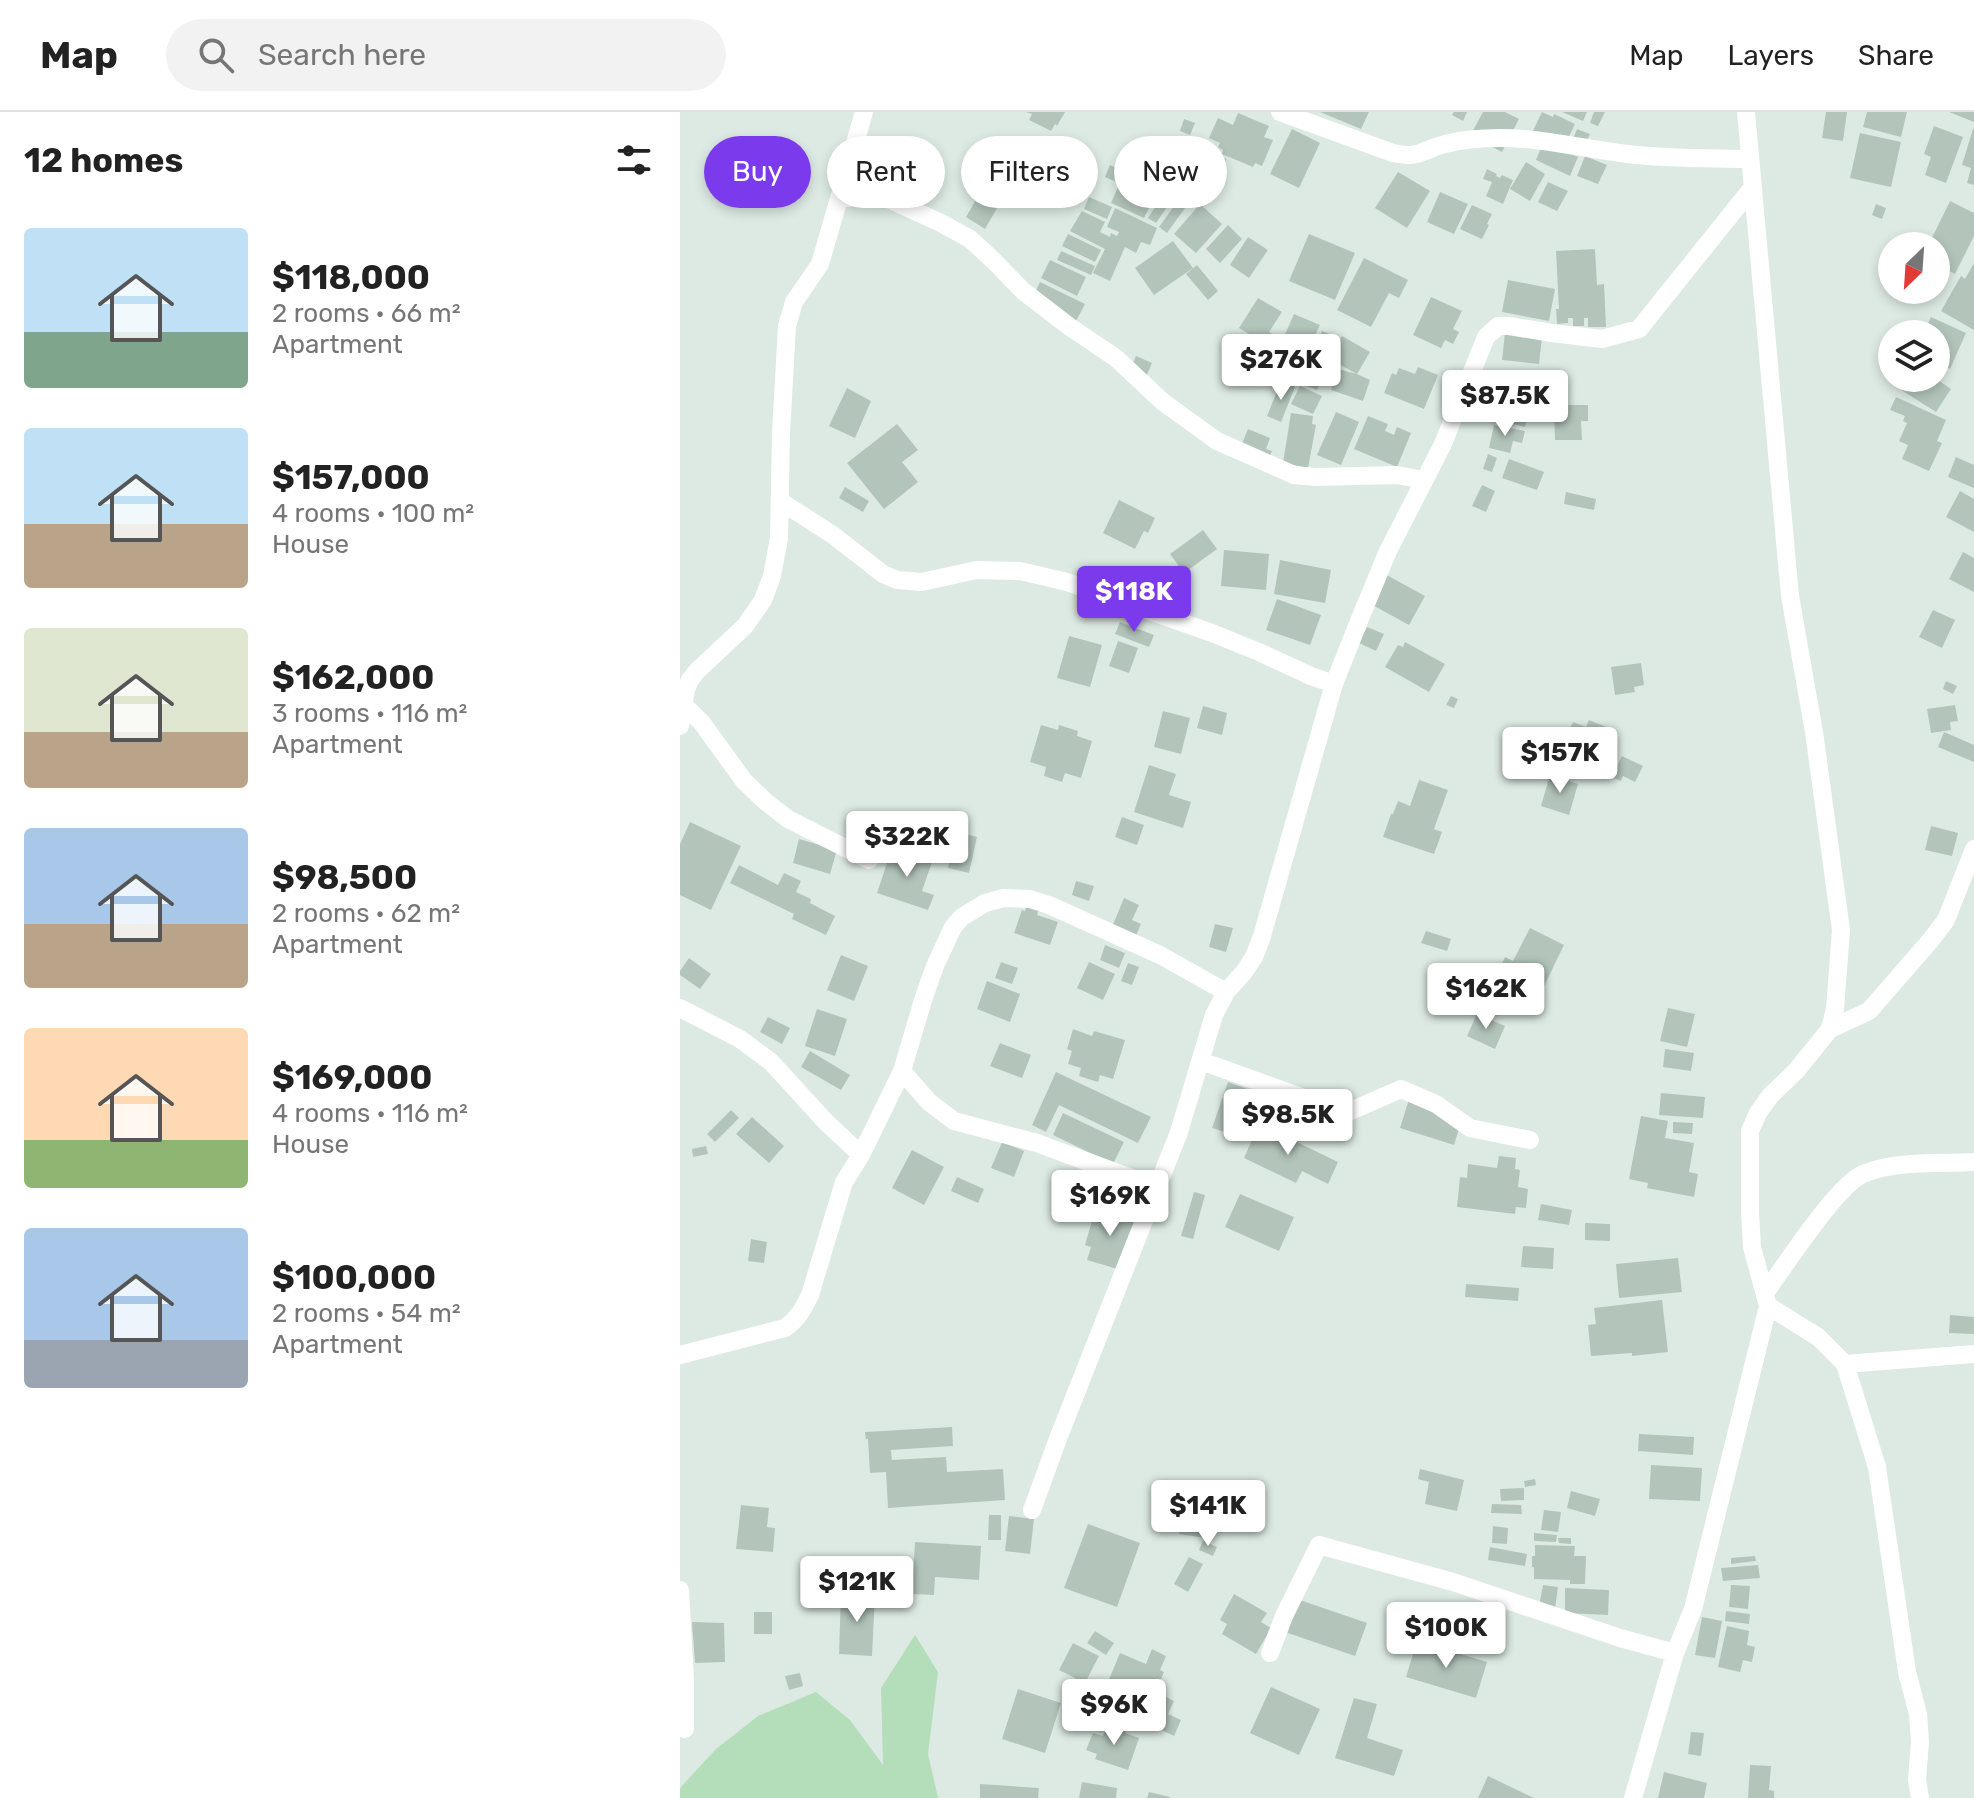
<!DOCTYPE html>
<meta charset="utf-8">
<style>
body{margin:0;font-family:Rubik,sans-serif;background:#f2f2f2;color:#222;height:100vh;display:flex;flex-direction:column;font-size:30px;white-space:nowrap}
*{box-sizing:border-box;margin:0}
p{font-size:26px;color:#767676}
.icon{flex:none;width:44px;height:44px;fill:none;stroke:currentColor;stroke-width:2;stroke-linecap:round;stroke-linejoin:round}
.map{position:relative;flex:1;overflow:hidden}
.sheet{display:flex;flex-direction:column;background:#fff;width:680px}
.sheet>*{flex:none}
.banner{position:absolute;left:24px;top:24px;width:760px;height:72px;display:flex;gap:16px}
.needle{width:52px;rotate:205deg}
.tools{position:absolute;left:1198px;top:120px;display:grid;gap:16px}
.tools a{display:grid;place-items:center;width:72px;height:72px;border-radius:50%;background:#fff;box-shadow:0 4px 12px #0003;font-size:40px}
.price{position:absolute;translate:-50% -68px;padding:0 18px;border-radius:8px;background:#fff;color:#222;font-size:26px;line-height:52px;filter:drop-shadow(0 2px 4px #0008)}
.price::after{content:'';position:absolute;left:50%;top:48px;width:24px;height:18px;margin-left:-12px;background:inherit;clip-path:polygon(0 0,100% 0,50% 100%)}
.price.on{background:#7c3aed;color:#fff}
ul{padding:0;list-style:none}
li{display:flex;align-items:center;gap:24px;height:200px;padding:0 24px}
li span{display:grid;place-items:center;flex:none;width:224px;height:160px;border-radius:8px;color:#555}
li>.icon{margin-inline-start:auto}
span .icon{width:96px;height:96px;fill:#fffc;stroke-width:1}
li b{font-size:34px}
h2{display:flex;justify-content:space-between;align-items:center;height:96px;padding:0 24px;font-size:34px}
.tag{padding:0 28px;border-radius:36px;background:#fff;box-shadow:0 4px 12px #0003;font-size:28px;line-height:72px}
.tag.on{background:#7c3aed;color:#fff}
header{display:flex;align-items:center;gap:48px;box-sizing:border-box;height:112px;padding:0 40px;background:#fff;border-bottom:2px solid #e0e0e0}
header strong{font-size:38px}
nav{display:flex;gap:44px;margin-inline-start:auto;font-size:28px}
.search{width:560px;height:72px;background:#f2f2f2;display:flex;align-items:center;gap:20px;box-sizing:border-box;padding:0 28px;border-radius:44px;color:#767676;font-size:30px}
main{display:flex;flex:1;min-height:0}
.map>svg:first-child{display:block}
.green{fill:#b4deb9}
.building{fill:#b3c5bb}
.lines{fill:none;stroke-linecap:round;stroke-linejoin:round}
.minor{stroke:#fff;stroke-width:18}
</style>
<header>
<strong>Map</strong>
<div class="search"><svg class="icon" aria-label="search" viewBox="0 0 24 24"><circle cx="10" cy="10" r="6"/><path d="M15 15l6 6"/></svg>Search here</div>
<nav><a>Map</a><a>Layers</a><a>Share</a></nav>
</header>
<main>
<section class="sheet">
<h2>12 homes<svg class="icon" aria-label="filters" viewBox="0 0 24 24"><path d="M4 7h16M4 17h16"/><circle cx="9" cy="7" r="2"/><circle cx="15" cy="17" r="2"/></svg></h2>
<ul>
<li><span style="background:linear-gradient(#bfe0f5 65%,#7fa58c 0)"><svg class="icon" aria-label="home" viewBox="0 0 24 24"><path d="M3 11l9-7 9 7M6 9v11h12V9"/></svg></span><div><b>$118,000</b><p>2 rooms · 66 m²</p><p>Apartment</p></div></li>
<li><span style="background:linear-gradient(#bfe0f5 60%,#b9a48a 0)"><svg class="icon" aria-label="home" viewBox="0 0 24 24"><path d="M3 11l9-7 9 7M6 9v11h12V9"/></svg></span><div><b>$157,000</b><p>4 rooms · 100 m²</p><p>House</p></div></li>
<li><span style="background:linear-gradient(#dfe7d0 65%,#b9a48a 0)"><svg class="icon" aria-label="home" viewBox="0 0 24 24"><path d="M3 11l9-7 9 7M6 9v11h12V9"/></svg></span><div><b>$162,000</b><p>3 rooms · 116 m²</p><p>Apartment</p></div></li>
<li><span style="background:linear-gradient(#a9c7e8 60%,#b9a48a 0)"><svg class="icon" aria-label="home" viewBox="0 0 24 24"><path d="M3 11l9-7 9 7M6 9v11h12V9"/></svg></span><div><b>$98,500</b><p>2 rooms · 62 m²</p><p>Apartment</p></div></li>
<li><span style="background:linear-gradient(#ffd9b3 70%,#8fb573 0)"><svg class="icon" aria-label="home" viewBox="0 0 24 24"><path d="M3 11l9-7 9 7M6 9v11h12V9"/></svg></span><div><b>$169,000</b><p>4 rooms · 116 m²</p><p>House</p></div></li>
<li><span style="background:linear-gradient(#a9c7e8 70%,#9aa5b1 0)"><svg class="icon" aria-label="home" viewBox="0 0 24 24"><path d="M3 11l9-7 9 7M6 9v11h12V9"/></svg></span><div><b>$100,000</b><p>2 rooms · 54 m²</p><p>Apartment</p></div></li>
</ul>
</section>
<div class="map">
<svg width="1294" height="1686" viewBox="0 0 1294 1686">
<rect width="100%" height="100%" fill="#ddeae3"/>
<path class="green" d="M235 1523 258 1560 248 1642 258 1686H0V1676L36 1637 78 1604 136 1580 170 1608 203 1653 201 1576Z"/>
<path class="building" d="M346 0H385L377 14 375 12 371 19 349 8 352 2Z
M640 0H689L681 17Z
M774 0H787L783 9 772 3Z
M803 0H825L839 7 822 40 790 24Z
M862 0 873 5 874 2 895 12 884 35 867 31 898 45 890 64 856 48 862 33 849 27Z
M882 0H907L903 9Z
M914 0H925L918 14 910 11Z
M1146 0H1167L1163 29 1142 26Z
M1187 0H1227L1221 25 1183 15Z
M1269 0H1294V10Z
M558 1 589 14 584 25 593 28 582 54 575 51 573 55 542 42 543 38 538 35 540 31 529 26 538 6 553 13Z
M504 7 515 11 510 23 500 19Z
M1254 14 1283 25 1266 71 1245 63 1251 45 1244 42Z
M612 17 640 31 619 76 590 62Z
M897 17 910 22 907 28 890 35Z
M1293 17H1294V73L1287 71 1291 56 1282 53Z
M1180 21 1221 30 1211 75 1170 66Z
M509 30 546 47 539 63 502 45Z
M448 44 489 62 483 74 442 56Z
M905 44 927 53 918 72 897 64Z
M846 50 865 62 850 89 830 77Z
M430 53 482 76 477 88 425 65Z
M807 57 817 62 816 64 820 66 822 63 833 68 823 92 806 84 812 70 803 67Z
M312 60 331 72 305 117 286 105Z
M718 60 750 79 727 116 695 96Z
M868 70 888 79 877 99 858 90Z
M438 75 472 90 464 106 431 91Z
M486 79 494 85 476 111 468 106Z
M760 80 788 92 774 122 747 110Z
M409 85 432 95 427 107 404 97Z
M500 86 508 92 487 121 479 115Z
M1270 89 1294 101V124L1275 162 1256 152V134H1248Z
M520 92 542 112 516 141 494 122Z
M1196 92 1206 96 1202 107 1192 103Z
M792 93 812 102 807 112 809 113 802 127 780 117Z
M435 96 477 116 470 133 461 130 456 141 445 135 430 169 413 161 425 137 390 119 402 99 425 110 420 120 430 125 431 121 437 124 439 120 427 115Z
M548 113 562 127 540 151 526 137Z
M388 122 421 138 415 150 382 134Z
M629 122 675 141 655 188 609 169Z
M568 125 588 138 569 166 550 153Z
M493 129 513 156 474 183 455 156Z
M915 137 917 173 924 172 926 215H908V206H904V214H893V206H888V211L877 212 876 197H879L876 139Z
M381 139 415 154 411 163 377 148Z
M684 146 728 168 719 186 709 181 691 215 657 198Z
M370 148 406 165 397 184 361 166Z
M1294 151V218L1261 199 1281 164 1285 167Z
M517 153 538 179 528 188 506 162Z
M828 168 875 177 869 209 822 200Z
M360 170 405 192 395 211 351 189Z
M751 185 782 199 773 217 779 220 773 232 765 228 761 236 733 223Z
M578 186 602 200 589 220 600 227 594 237 559 216Z
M614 202 640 213 623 249 598 238Z
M1251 205 1286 221 1270 257 1256 250V222H1243Z
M642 219 656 225 648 242 652 244 637 278 620 271Z
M825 221 862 225 859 252 822 248Z
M662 224 690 240 677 262 655 250 661 239 656 236Z
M456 244 472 251 466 265 450 258Z
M738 255 758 263 744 297 704 281 712 261 716 263 719 256 735 262Z
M658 257 677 262 690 268 683 289 651 278Z
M1224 266H1255L1271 277 1256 300 1218 276Z
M601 269 615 275 601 310 587 304Z
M620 274 642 284 633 302 611 292Z
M167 276 191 289 175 326 149 314Z
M1216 285 1266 308 1257 329 1262 331 1249 359 1222 347 1228 333 1219 329 1227 311 1223 309 1225 304 1210 298Z
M874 293H908V309H901L902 328H875Z
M656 300 679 310 661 353 637 343Z
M829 300 847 305 845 315 826 310Z
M611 301 633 304 632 312 636 313 628 356 603 351Z
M688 304 708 312 705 319 714 323 717 315 731 321 717 355 674 337Z
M217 312 238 338 222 350 238 370 204 397 167 351Z
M814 313 845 319 842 331 833 329 830 341 809 336Z
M568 317 590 326 586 337 592 339 589 346 561 334Z
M808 342 817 346 812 360 803 357Z
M1276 345 1294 353V376L1268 365Z
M829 347 864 360 857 378 822 366Z
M802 373 815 379 806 400 792 394Z
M165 375 189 389 183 400 159 386Z
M1280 379 1294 387V420L1266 405Z
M886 380 916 387 914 398 884 392Z
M439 388 475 406 468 421 464 419 455 437 423 421Z
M523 418 537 437 504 461 490 442Z
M544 438 589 442 586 478 541 474Z
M1283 440 1294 446V480L1269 467Z
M600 448 651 458 645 491 594 482Z
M703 461 745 484 729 513 687 490Z
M597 487 641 503 630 533 586 518Z
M1253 498 1275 508 1262 536 1239 525Z
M440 510 474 523 469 535 435 522Z
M687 515 704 522 696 539 679 531Z
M389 524 422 533 410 575 377 566Z
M438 529 458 536 449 561 429 554Z
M725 530 765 552 749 580 705 555 718 533 723 535Z
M961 551 964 573 954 575 955 580 935 583 931 555Z
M1266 569 1277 574 1273 582 1263 577Z
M771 584 778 587 774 596 766 593Z
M1275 593 1278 609 1270 610 1271 618 1251 621 1247 597Z
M523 594 547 601 542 623 517 616Z
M483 599 510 606 501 642 474 635Z
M909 608 926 615 922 624 931 628 926 641 932 643 924 663 900 653 898 657 879 649 883 640 874 636 880 623 886 625 893 610 906 615Z
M361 613 378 618 379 613 398 619 397 624 412 629 401 666 385 661 382 670 364 664 366 655 350 650Z
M1264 620 1294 633V650L1258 635Z
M942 644 963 654 955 670 943 664 941 669 932 665Z
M469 653 496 662 489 683 511 690 503 716 454 700Z
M870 663 898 672 889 703 861 694Z
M739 668 768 678 754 717 762 720 754 742 703 725 711 702H713L718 689 730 694Z
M442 705 464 713 457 733 435 725Z
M10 710 61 734 31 798 0 783V732Z
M1251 714 1278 721 1272 744 1245 738Z
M252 718 276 724V720L297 725 289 761 268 756 271 742 248 737Z
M119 727 157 738 150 762 113 751Z
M220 736 253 747 242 779 254 783 248 798 197 781 209 745 216 747Z
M59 753 98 773 104 761 121 769 116 780 131 787 130 791 155 804 146 823 112 807 114 802 50 771Z
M396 769 414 774 409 789 392 783Z
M444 786 459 793 452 808 461 812 455 826 432 815Z
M347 793 359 797 357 803 378 810 370 833 334 821 342 798 345 799Z
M535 812 553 816 546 840 529 835Z
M850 816 884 833 852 899 817 882 824 868 816 864 825 845 833 849Z
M746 819 771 827 767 839 741 831Z
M425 833 445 841 439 856 420 848Z
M161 843 188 854 174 889 147 878Z
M9 846 31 862 20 877 0 863V859Z
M321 850 338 856 332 872 315 866Z
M409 850 435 862 423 888 397 876Z
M448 851 459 855 452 873 441 869Z
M307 869 340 882 330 910 297 897Z
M988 896 1015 902 1007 935 980 929Z
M137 897 167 907 155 944 125 934Z
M797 902 825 914 815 937 787 924Z
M88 905 110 916 102 932 80 920Z
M393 917 412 924 414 919 445 928 433 967 420 963 418 970 399 964 401 956 388 952 392 939 387 937Z
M320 931 351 943 342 966 310 954Z
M985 937 1014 941 1011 959 983 955Z
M130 939 170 963 161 978 121 955Z
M376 960 471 1005 458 1031 379 993 366 1020 352 1013Z
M548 970 570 978 554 1023 532 1016Z
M981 981 1025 985 1023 1006 979 1003Z
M730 984 784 1001 774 1033 720 1016Z
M51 998 59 1006 35 1030 27 1022Z
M383 1001 444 1030 433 1052 373 1023Z
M961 1004 988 1009 985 1026 1014 1031 1009 1060 1018 1062 1014 1085 967 1076 968 1071 949 1067Z
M72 1005 104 1034 89 1051 56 1022Z
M993 1010 1013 1011 1012 1022 993 1021Z
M579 1012 658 1050 648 1072 622 1059 616 1071 564 1046Z
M322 1030 344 1039 334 1065 311 1056Z
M26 1034 28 1042 13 1045 12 1037Z
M232 1038 264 1055 244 1093 212 1076Z
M819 1044 836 1046 835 1057 840 1058 838 1075 848 1077 846 1096 836 1095 835 1102 777 1095 780 1065 787 1066 788 1052 817 1056Z
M277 1065 304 1077 298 1091 271 1079Z
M514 1080 525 1083 513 1127 501 1124Z
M560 1082 614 1105 599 1139 545 1115Z
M861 1092 892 1098 889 1113 858 1108Z
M416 1095 457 1107 441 1158 407 1148 411 1135 405 1133Z
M905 1111 930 1112V1129L905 1128Z
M71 1127 87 1130 84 1151 68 1149Z
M843 1134 874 1136 873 1157 841 1155Z
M998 1146 1002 1180 939 1186 936 1152Z
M786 1172 839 1176 838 1189 785 1185Z
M982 1188 988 1240 952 1244V1241L911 1244 908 1213 916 1212 914 1196Z
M1270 1203 1294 1205V1222L1269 1221Z
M272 1315 273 1334 211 1338 212 1348 266 1345 267 1360 323 1357 325 1388 208 1396 206 1360 190 1361 188 1327H186L185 1320Z
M959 1322 1014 1325 1013 1343 958 1339Z
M971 1353 1022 1356 1020 1389 969 1387Z
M740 1357 784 1368 777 1399 745 1392 749 1370 738 1367Z
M855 1367 856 1373 845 1375 844 1369Z
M844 1376V1388L821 1389 820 1377Z
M891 1379 920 1387 915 1404 887 1396Z
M812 1392 841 1393 842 1402 811 1401Z
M61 1393 89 1396 87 1415 95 1416 93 1440 56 1437Z
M864 1398 881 1400 878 1420 861 1418Z
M309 1403H321V1428H308Z
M329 1404 354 1407 350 1442 325 1439Z
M501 1407 528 1411 525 1426 499 1422Z
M408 1412 460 1431 437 1495 384 1476Z
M813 1414 828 1416 827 1432 812 1431Z
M854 1421 877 1423 876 1430 854 1429Z
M878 1426H891V1432L879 1431Z
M523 1429 537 1435 533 1444 519 1438Z
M235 1430 301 1434 299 1468 255 1465 254 1483 232 1482Z
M855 1433 895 1434 894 1444H906L905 1472H890V1468L854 1467V1455H852V1444H855Z
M810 1435 847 1442 845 1454 808 1448Z
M1075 1444 1076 1449 1051 1452V1446Z
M509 1445 523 1452 508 1480 494 1472Z
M1078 1453 1080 1466 1043 1469 1041 1456Z
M863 1473 878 1475 875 1497 859 1494Z
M1051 1473 1070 1474 1068 1497 1049 1495Z
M885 1476 929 1478 928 1503 885 1501Z
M161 1480 195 1482 192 1544 159 1542Z
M554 1482 587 1501 581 1510 591 1516 576 1542 542 1522 547 1512 540 1508Z
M617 1487 687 1511 675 1544 605 1520Z
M1046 1499 1070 1502 1069 1512 1045 1509Z
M74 1500H92V1522H74Z
M1022 1505 1042 1509 1035 1546 1015 1543Z
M12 1510 44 1511 45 1550 15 1551Z
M1047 1514 1069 1519 1067 1533 1075 1535 1072 1550 1063 1548 1060 1560 1038 1555Z
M415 1519 434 1531 426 1543 407 1531Z
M737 1529 807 1550 796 1586 726 1565Z
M393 1531 419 1544 405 1571 379 1558Z
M472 1537 486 1544 480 1558 484 1560 469 1596 455 1590 452 1598 436 1592 440 1583 425 1577 440 1541 466 1552Z
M120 1561 123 1574 109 1578 105 1564Z
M591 1575 640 1597 619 1643 570 1621Z
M338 1577 381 1591 365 1641 322 1627Z
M480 1582 494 1589 488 1602 501 1608 494 1624 469 1612Z
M674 1586 697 1592 687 1626 723 1638 714 1664 655 1646Z
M428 1612 446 1618 445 1621 459 1626 448 1658 415 1647 417 1642 406 1638 413 1621 423 1624Z
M1011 1620 1024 1621 1021 1644 1008 1642Z
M1070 1653 1091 1654 1089 1678 1094 1679V1686H1068Z
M984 1660 1027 1671 1024 1686H978Z
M808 1664 854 1686H798Z
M402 1670 437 1676 436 1686H399Z
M300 1672 359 1676 358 1686H300Z
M469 1680 490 1685V1686H467Z"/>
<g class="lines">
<path class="minor" d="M600 0 713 41C742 47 740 38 765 32 784 27 801 26 820 26 863 26 905 37 948 42 988 47 1030 46 1070 47
M1066 0 1110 484 1134 620 1161 818 1155 897 1150 917 1116 959 1090 984 1078 1001 1070 1019V1100L1072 1135 1088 1194 1138 1225 1165 1252 1197 1355 1227 1560 1238 1602 1240 1630 1237 1668 1240 1686
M160 87 186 83 204 85 261 111 290 127 314 149 343 179 390 215 436 246 483 290 537 329 614 363 636 365 717 363 744 368
M100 389 153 423 203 462 217 468 242 470 296 458 340 459 387 470 532 521 579 540 631 564 654 572
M3 592 22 611 64 669 86 690 108 707 189 748
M0 614 6 578 10 568 17 559 65 514 83 488 92 464 99 426 101 321 107 214 114 190 140 152 184 0
M0 896 60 927 91 950 145 1009 181 1043
M1150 917 1189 899 1250 829 1266 808 1294 737
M521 949 666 1001 721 977 756 992 790 1016 850 1028
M222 959 249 990 274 1009 357 1031 478 1076
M1085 1181C1105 1154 1156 1074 1183 1062 1217 1048 1258 1052 1294 1050
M0 1243 105 1216C118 1207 123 1197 130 1183L164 1070 181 1043 222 959 244 885 255 854 273 815 282 805 305 791 324 786 350 787 369 793 480 843 546 880
M1165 1252 1294 1242
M352 1398 379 1324 499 1020 534 903 546 880 564 860 574 845 582 824 654 572 681 504 708 439 762 334 806 225 818 214H829L872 221 922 227 959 217 1073 75
M0 1478 5 1569V1617
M590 1541 604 1504 639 1433 773 1470 940 1526 995 1541
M953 1686 995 1541 1013 1497 1088 1194"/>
</g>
</svg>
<div class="tools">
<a><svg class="needle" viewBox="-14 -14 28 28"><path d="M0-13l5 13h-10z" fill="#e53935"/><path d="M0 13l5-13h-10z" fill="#767676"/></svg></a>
<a><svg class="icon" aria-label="layers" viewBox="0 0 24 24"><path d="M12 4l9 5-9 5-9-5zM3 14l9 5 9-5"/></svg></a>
</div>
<b class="price" style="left:601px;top:290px">$276K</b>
<b class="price" style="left:825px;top:326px">$87.5K</b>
<b class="price on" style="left:454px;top:522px">$118K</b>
<b class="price" style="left:880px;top:683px">$157K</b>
<b class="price" style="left:227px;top:767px">$322K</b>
<b class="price" style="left:806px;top:919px">$162K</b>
<b class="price" style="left:608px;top:1045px">$98.5K</b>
<b class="price" style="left:430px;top:1126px">$169K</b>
<b class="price" style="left:528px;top:1436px">$141K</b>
<b class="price" style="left:177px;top:1512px">$121K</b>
<b class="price" style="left:766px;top:1558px">$100K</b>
<b class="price" style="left:434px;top:1635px">$96K</b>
<div class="banner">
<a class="tag on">Buy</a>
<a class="tag">Rent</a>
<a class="tag">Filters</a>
<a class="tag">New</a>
</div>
</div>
</main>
